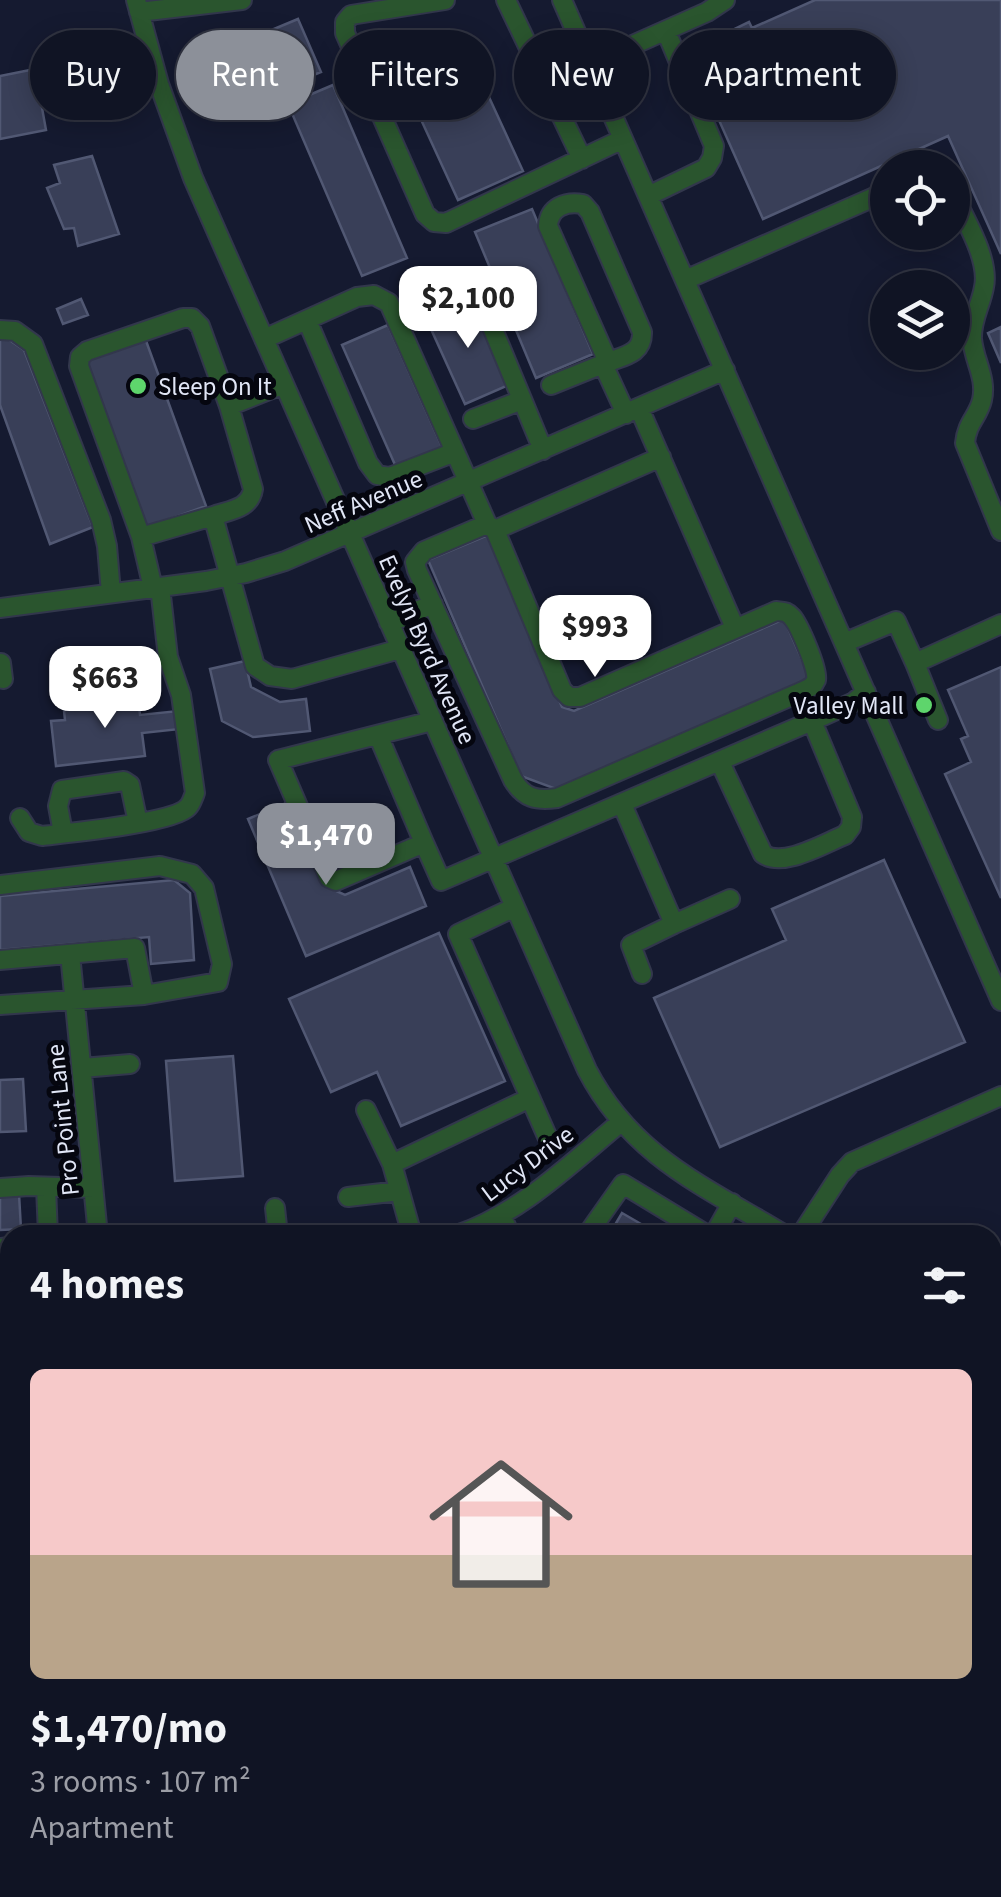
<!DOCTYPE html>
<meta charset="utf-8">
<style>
body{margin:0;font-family:"Source Sans 3",sans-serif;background:#1e2131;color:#f1f3f6;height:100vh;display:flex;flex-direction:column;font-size:38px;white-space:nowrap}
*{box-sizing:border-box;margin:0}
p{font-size:32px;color:#9c9ea6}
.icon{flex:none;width:55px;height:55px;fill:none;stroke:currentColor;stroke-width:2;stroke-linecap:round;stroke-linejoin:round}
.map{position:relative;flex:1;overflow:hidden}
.side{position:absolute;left:0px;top:1225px;width:1002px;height:672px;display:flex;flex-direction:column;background:#101424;border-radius:30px 30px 0 0;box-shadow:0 5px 25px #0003,0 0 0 2px #303341}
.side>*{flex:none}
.banner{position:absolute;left:30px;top:30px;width:942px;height:90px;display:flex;gap:20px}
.buttons{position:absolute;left:870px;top:150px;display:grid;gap:20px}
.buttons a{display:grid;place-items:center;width:100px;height:100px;border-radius:50%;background:#101424;box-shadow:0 5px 25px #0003,0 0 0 2px #303341;font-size:50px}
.price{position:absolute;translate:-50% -85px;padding:0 22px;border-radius:20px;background:#fff;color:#222;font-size:32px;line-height:65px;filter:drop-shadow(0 2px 5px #0008)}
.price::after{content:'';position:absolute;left:50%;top:60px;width:30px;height:22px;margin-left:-15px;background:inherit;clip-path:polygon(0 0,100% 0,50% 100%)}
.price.current{background:#8c9099;color:#fff}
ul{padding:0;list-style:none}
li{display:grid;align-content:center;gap:20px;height:530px;padding:0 30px}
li+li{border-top:2px solid #303341}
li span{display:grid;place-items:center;height:310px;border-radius:15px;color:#555}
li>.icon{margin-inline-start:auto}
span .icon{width:180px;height:180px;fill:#fffc;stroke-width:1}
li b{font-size:42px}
h2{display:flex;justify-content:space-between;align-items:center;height:120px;padding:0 30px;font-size:42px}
.pill{padding:0 35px;border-radius:45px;background:#101424;box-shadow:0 5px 25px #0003,0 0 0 2px #303341;font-size:35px;line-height:90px}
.pill.current{background:#8c9099;color:#fff}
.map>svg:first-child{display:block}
.building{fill:#393f58;stroke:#515873;stroke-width:2.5}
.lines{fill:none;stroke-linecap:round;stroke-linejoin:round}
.minor-casing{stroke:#32374c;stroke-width:22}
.minor{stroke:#2a552e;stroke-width:18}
.poi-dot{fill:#5ed56c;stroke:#05060f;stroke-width:4}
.labels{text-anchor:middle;stroke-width:10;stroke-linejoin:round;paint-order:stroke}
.poi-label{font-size:25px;fill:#e1e6f6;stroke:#05060f;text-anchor:start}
.street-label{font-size:25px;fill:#e1e6f6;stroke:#05060f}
</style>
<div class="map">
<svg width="1001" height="1897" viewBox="0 0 1001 1897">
<rect width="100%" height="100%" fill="#151a30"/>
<path class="building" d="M815 0H1001V254L948 136 763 219 690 55 726 39 724 34 749 22 752 28Z
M298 19 321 72 284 87 262 34Z
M471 58 523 171 458 200 406 87Z
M35 69 46 130 0 139V76Z
M333 85 407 258 362 276 288 104Z
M92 156 119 234 78 246 74 228 64 229 47 188 60 183 54 165Z
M532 209 593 354 536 378 475 232Z
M471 297 511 384 465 404 426 318Z
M81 299 88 315 63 324 57 309Z
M388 325 442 447 396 467 342 345Z
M1001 327V363L988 333Z
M5 337 24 350 93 527 50 544 0 405V338Z
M145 338 206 506 145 528 84 360Z
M488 535 562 707 574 711 784 619 810 678 556 789 521 776 428 560Z
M245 661 251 687 280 702 306 699 310 731 253 737 222 721 210 669Z
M1001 667V898L945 774 971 762 961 739 968 736 948 690Z
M96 697 97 712 115 710 114 700 138 697 140 715 178 711 180 729 142 733 145 756 56 766 51 721 65 720 63 701Z
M289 802 325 886 345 895 410 867 426 906 306 956 248 819Z
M884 860 965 1042 720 1147 654 998 786 940 772 909Z
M174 880 190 893 194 960 151 964 149 937 0 950V896Z
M439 933 505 1081 401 1126 377 1072 331 1092 289 999Z
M233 1056 243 1176 175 1181 166 1061Z
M23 1079 26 1131 0 1132V1080Z
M19 1194 21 1229 0 1230V1195Z
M622 1213 660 1235H609Z
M10 1555V1584H0V1556Z
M992 1671 1001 1676V1711L992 1706Z
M0 1685H10V1720H0Z
M0 1797 10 1798V1834L0 1833Z
M992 1854 1001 1857V1893L986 1888H992Z
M625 1888H636L657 1897H623Z
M857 1888H877L894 1894 893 1897H854Z"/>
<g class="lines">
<defs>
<path id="minor" d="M136 0 159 84 193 178 587 1070C632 1157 706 1187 785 1235
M445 0 351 15 345 22V33L425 214 434 222 446 223 623 139
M506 0 582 159
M562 0 1001 1001
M139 12 242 0
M590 64 707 12 725 0
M109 69 151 57
M952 192C964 218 990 259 984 287 981 305 971 320 972 339 974 361 987 378 982 400 978 417 967 422 965 443L1001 531
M648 196 706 168 712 158 714 146 666 31
M685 280 888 191
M417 293C438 285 455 271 475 286L543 450
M307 320 368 463 377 475 390 477 455 452
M0 330 15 331 33 344 101 520 107 546 111 593
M264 339 357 297 374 295 389 303 487 524 424 551 415 562 417 570 513 780C524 798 536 801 557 798L803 691C809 688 813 687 816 680 819 671 799 625 792 617 786 611 785 612 776 611L580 697H569L562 690 495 530 487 524
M608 362 548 226C549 207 566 201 583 204L590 212 642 332C643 355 622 356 603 364L626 414
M551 385 603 364
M229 406 284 384
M639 408 735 628
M473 419 522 400
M213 516 141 537 79 366 80 357 87 351 183 318H192L200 326 229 406 253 489C250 509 230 510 213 516L255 666 270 676 292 679 400 649
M495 530 661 457
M141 537 153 588
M0 608 206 581 246 573 285 561 725 370
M389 623 433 604
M844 643 896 621 915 663 1001 624
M1 663 3 679
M915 663 938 720
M378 735 424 843 336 881 329 878 278 760 432 721
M720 762 763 854C783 868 823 844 845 835L851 827 852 817 812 721
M622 804 674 924 730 899
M20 818 29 832 42 836C67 833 174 823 188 807 192 803 193 797 195 793L181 695 168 657 160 587
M63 833 58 806 62 790 124 781 130 785 138 823
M424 843 441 881 812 721 854 702 866 692
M0 885 160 866 192 874 204 888 222 964 218 982 144 995 0 1005
M515 907 458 934 547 1136
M70 954 98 1235
M0 960 135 948 144 995
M642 974 631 945 674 924
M82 1068 130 1064
M366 1110 392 1164 530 1098
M392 1164 412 1235
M46 1187 48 1235
M0 1188 29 1186 93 1188
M348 1197 399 1191
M275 1208 278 1235
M502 1217 510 1235
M457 1235C521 1213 570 1164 621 1122
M587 1235 623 1184 707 1235
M714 1235 732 1203
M801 1235 840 1175 852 1162 1001 1096
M0 1248 10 1247
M0 1283 10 1282
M992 1361 1001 1366
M0 1536 10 1535
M0 1629H10
M992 1649 1001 1655
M992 1763 1001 1767
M992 1825 1001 1828
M37 1888 86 1890 149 1888
M446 1888 504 1897
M3 1897 4 1883
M301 1897 304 1888
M799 1897 803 1888"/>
</defs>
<use href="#minor" class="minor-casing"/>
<use href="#minor" class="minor"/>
</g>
<g class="poi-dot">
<circle cx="138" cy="386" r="10"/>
<circle cx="924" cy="705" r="10"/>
</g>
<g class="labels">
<g class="poi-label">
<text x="158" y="395">Sleep On It</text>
<text x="904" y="714" text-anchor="end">Valley Mall</text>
</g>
<g class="street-label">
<text transform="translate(363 501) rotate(-23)" y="9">Neff Avenue</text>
<text transform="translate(428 649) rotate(66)" y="9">Evelyn Byrd Avenue</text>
<text transform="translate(62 1120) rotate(-96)" y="9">Pro Point Lane</text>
<text transform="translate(527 1163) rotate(-37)" y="9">Lucy Drive</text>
</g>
</g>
</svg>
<div class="buttons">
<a><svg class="icon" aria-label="locate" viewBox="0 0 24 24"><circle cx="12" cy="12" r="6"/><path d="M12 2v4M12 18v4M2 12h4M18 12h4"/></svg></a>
<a><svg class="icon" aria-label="layers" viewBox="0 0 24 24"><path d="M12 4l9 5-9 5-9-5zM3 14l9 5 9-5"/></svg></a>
</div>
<b class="price" style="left:468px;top:351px">$2,100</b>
<b class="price" style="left:595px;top:680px">$993</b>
<b class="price" style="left:105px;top:731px">$663</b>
<b class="price current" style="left:326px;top:888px">$1,470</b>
<div class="banner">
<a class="pill">Buy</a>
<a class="pill current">Rent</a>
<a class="pill">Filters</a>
<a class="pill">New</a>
<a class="pill">Apartment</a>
</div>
<section class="side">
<h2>4 homes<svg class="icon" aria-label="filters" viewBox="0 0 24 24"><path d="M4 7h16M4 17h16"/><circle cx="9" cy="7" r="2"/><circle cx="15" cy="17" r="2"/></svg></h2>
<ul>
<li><span style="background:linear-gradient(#f6c9c9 60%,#b9a48a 0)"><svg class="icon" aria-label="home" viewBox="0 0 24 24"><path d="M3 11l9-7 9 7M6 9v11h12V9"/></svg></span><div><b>$1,470/mo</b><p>3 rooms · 107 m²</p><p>Apartment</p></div></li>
</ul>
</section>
</div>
